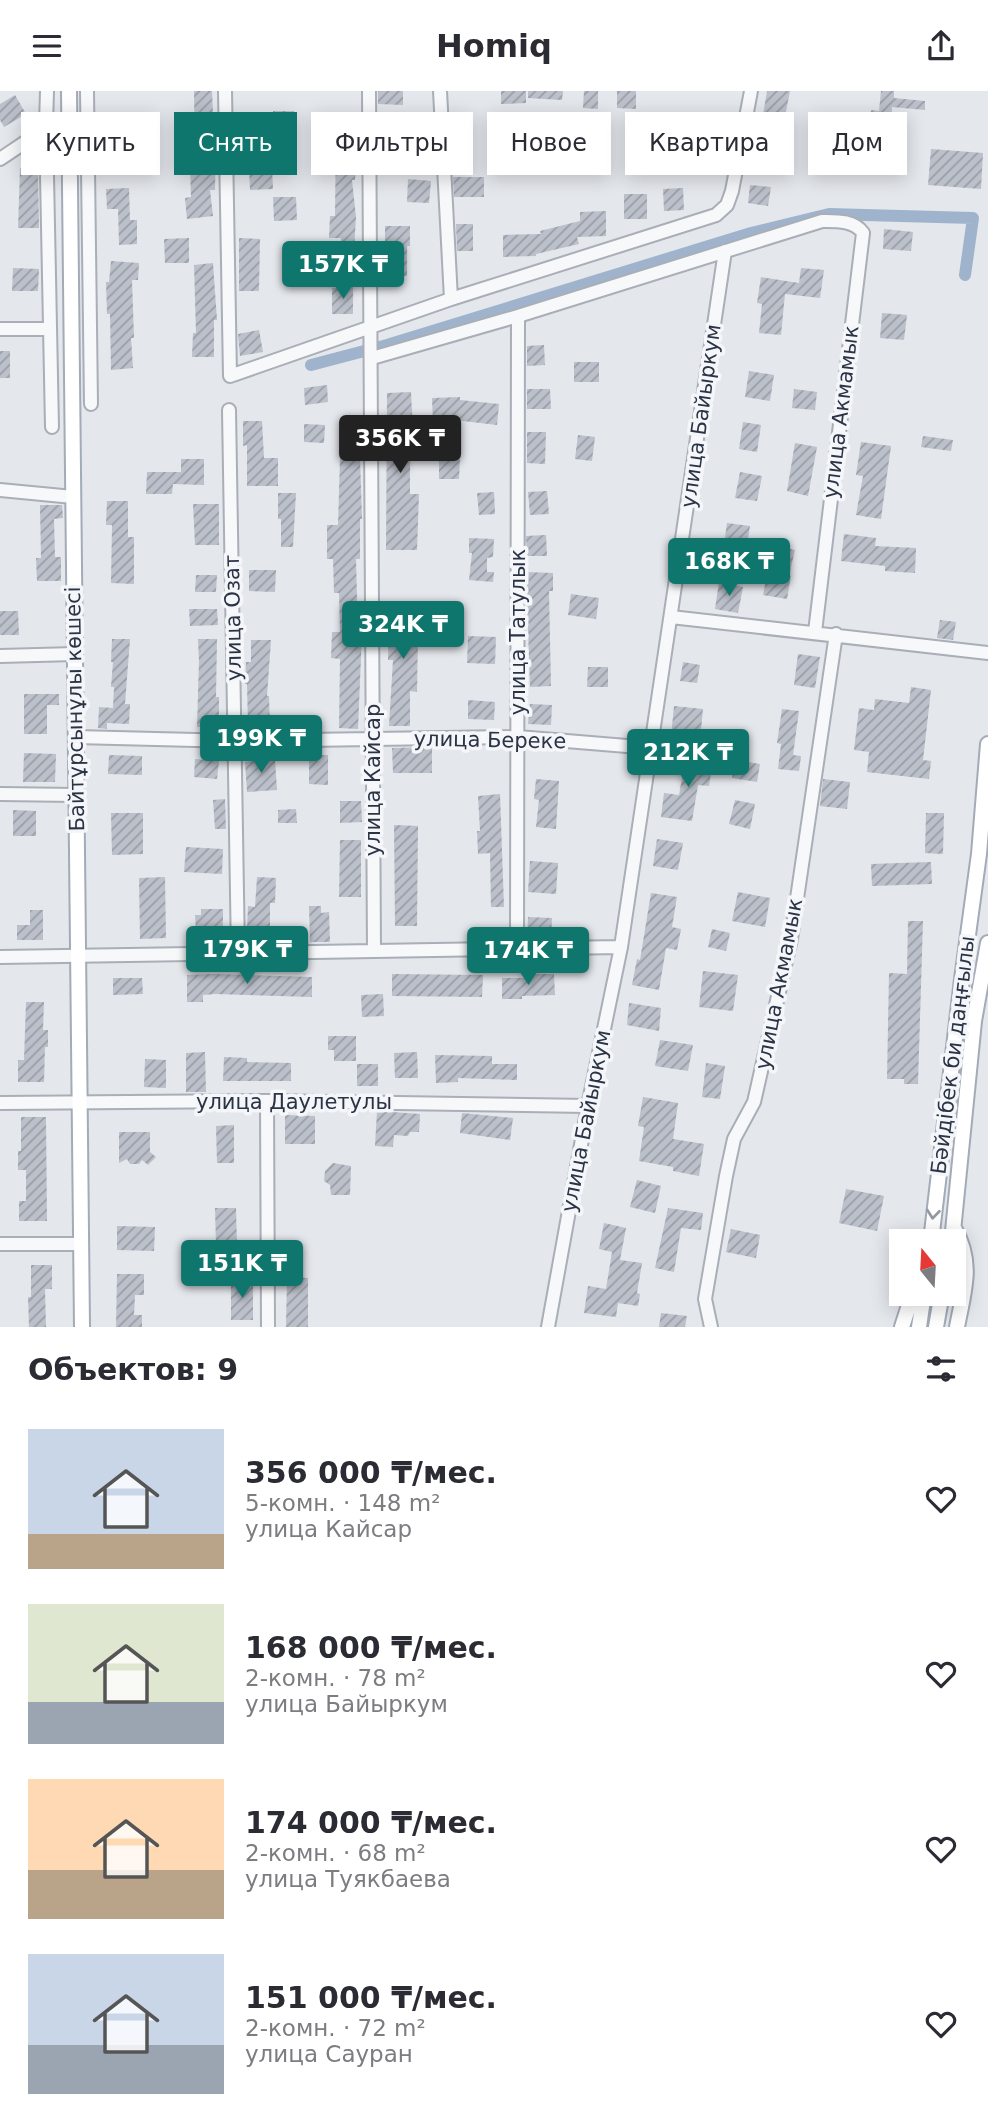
<!DOCTYPE html>
<html lang="ru">
<meta charset="utf-8">
<style>
body{margin:0;font-family:"DejaVu Sans",sans-serif;background:#f7f7f7;color:#2b2b33;height:100vh;display:flex;flex-direction:column;font-size:26px;white-space:nowrap}
*{box-sizing:border-box;margin:0}
p{font-size:23px;color:#7c7c81}
.icon{flex:none;width:38px;height:38px;fill:none;stroke:currentColor;stroke-width:2;stroke-linecap:round;stroke-linejoin:round}
.map{position:relative;height:1236px;overflow:hidden}
.side{display:flex;flex-direction:column;background:#fff;flex:1}
.side>*{flex:none}
.hud{position:absolute;left:21px;top:21px;width:947px;height:63px;display:flex;gap:14px}
.needle{width:46px;rotate:342deg}
.controls{position:absolute;left:889px;top:1138px;display:grid;gap:14px}
.controls a{display:grid;place-items:center;width:77px;height:77px;border-radius:0px;background:#fff;box-shadow:0 4px 18px #0003;font-size:35px}
.price{position:absolute;translate:-50% -60px;padding:0 16px;border-radius:7px;background:#0f766e;color:#fff;font-size:23px;line-height:46px;filter:drop-shadow(0 2px 4px #0008)}
.price::after{content:'';position:absolute;left:50%;top:42px;width:21px;height:16px;margin-left:-10px;background:inherit;clip-path:polygon(0 0,100% 0,50% 100%)}
.price.current{background:#222;color:#fff}
ul{padding:0;list-style:none}
li{display:flex;align-items:center;gap:21px;height:175px;padding:0 28px}
li span{display:grid;place-items:center;flex:none;width:196px;height:140px;border-radius:0px;color:#555}
li>.icon{margin-inline-start:auto}
span .icon{width:84px;height:84px;fill:#fffc;stroke-width:1}
li b{font-size:30px}
h2{display:flex;justify-content:space-between;align-items:center;height:84px;padding:0 28px;font-size:30px}
.tag{padding:0 24px;border-radius:0px;background:#fff;box-shadow:0 4px 18px #0003;font-size:24px;line-height:63px}
.tag.current{background:#0f766e;color:#fff}
header{display:flex;justify-content:space-between;align-items:center;height:91px;padding:0 28px;background:#fff;font-size:32px;font-weight:800}
.map>svg:first-child{display:block}
.lines{fill:none;stroke-linecap:round;stroke-linejoin:round}
.canal{stroke:#9fb4cc;stroke-width:12}
.building{fill:url(#building-hatch)}
.minor-casing{stroke:#a9aeb7;stroke-width:16}
.major-casing{stroke:#a3abb8;stroke-width:18}
.minor{stroke:#f7f8fa;stroke-width:12}
.major{stroke:#fff;stroke-width:14}
.oneway{stroke:#959aa2}
.labels{text-anchor:middle;stroke-width:7;stroke-linejoin:round;paint-order:stroke}
.street-label{font-size:21px;fill:#2b3445;stroke:#f4f6f9}
</style>
<header><svg class="icon" aria-label="menu" viewBox="0 0 24 24"><path d="M4 6h16M4 12h16M4 18h16"/></svg>Homiq<svg class="icon" aria-label="share" viewBox="0 0 24 24"><path d="M12 15V3M7 8l5-5 5 5M5 13v7h14v-7"/></svg></header>
<div class="map">
<svg width="988" height="1236" viewBox="0 0 988 1236">
<defs>
<pattern id="building-hatch" width="6" height="6" patternUnits="userSpaceOnUse" patternTransform="scale(1.75)"><rect width="6" height="6" fill="#bbc0ca"/><path d="M-1 1l2-2M0 6l6-6M5 7l2-2" fill="none" stroke="#989da6"/></pattern>
</defs>
<rect width="100%" height="100%" fill="#e4e7ec"/>
<g class="lines">
<path class="canal" d="M311 274 387 254 751 142 829 123 973 127 965 184"/>
</g>
<path class="building" d="M194 0H212L214 47H216L215 99H210L213 125 187 128 185 107 191 106 190 75H195Z
M378 0H403V14L378 13Z
M501 0H526V12L501 13Z
M528 0H563L562 9 528 7Z
M584 0H598V18L583 17Z
M617 0H636V18L617 17Z
M767 0H790L779 57 785 58 781 81 754 77Z
M881 0H894V7L925 10V19L892 16 891 30 870 29 871 19 879 20Z
M15 4 26 23 4 36 0 29V13Z
M273 20H294L295 39H273Z
M336 30 359 31 355 89H352L356 126 354 159H361V177H340L341 147H329L330 125H335Z
M381 34 409 36 407 72 379 71Z
M130 35 132 74 107 76 106 36Z
M467 39 468 67 454 68V40Z
M931 58 983 62 981 98 928 94Z
M867 62 868 82 848 84 846 64Z
M272 75 273 98 250 99 249 76Z
M20 77H38L39 137H18Z
M453 86H484V106H454Z
M408 88 431 90 429 112 407 111Z
M750 94 771 96 768 115 748 112Z
M129 97 130 129H137V153L119 154 118 118H107L106 98Z
M683 97 684 119 664 120 663 98Z
M624 103H647V128H624Z
M273 106H296L297 129 274 130Z
M606 120V145L577 146 579 153 536 163V165L503 166V144L541 143 540 140 580 130V121Z
M456 133H473V160H457Z
M385 135H410V155H407V185L381 186V158H385Z
M884 138 913 141 911 160 883 158Z
M189 147V172H165L164 148Z
M239 147 260 148 259 200H239Z
M111 170 139 172 138 189H132L134 247H131L133 277 111 279 110 223H107L106 191H109Z
M213 172 217 229H214V266H192L193 242H196L194 174Z
M13 177 39 178 38 200H12Z
M801 177 824 179 820 207 785 203 781 244 759 242 762 213 757 212 761 186 799 192Z
M353 196V223H332V197Z
M882 222 907 224 904 249 880 247Z
M259 239 263 261 240 265 238 243Z
M544 254 545 274 527 275V255Z
M0 260H10V287H0Z
M574 271H599V291H574Z
M749 280 774 284 770 310 745 306Z
M327 294 328 311 305 314 304 297Z
M527 298H550L551 318H527Z
M794 298 817 301 815 319 792 317Z
M411 301 414 360H410V403H419L417 459H386L387 302Z
M460 306V309L499 313 497 334 463 330 433 332 432 307Z
M243 330H262L264 367H278V395H247V354L243 355Z
M743 331 761 334 757 361 739 358Z
M304 333 325 334 324 352 304 351Z
M527 341H546L545 373 527 372Z
M578 344 595 346 592 370 575 368Z
M923 345 953 349 951 360 921 356Z
M861 351 891 355 881 428 856 424 863 385 856 384Z
M795 352 817 356 808 405 787 400Z
M340 367H360L362 428H360V468H356L358 542H362L358 638 339 637 340 568 331 567 332 541H340L339 502H334L333 468H327V434H338Z
M181 368H204V394L173 393 172 403H146L147 381H181Z
M439 368H460L459 388H439Z
M740 381 762 385 757 410 735 407Z
M547 400 549 423 530 424 528 401Z
M494 401 495 423 479 424 477 402Z
M278 402H296L293 456H281V428H278Z
M107 410H128V446H134V493L111 492 112 434H106Z
M193 413H219V454H195Z
M40 414H62L63 427 54 428 55 466H61V490H37L36 467H41Z
M727 432 750 435 744 472 722 469Z
M844 443 876 447 875 455 916 457 915 482 885 480V475L841 470Z
M546 444 547 465H527L526 445Z
M469 447 494 448 493 466 487 467V481H494L493 491 469 489 472 462H469Z
M773 454 795 459 789 485H791L787 508 763 504Z
M249 479H276L275 501 249 500Z
M526 481 553 482V500H549L551 595 530 596Z
M196 484H217L216 501H195Z
M719 491 743 496 738 522 715 518Z
M571 503 599 507 596 528 568 524Z
M391 511 419 514 415 544H418L417 601 410 600V635H389L393 569H388L389 536Z
M189 518H217L218 534 190 535Z
M0 520H18L19 544H0Z
M940 529 956 531 953 549 937 547Z
M468 545 496 546 495 573 467 572Z
M112 548H130L125 613H130L129 633 107 632V638L98 637 99 616 113 617 114 596H111L113 571H111Z
M198 548H217L216 606H219V635L197 636 199 570Z
M251 549H271L267 605H269L270 637H248L247 593H245L246 571H251Z
M798 563 820 566 815 597 794 594Z
M683 571 700 574 697 592 680 590Z
M588 576H608V596H587Z
M911 596 931 599 923 669 931 670 929 688 867 681 869 661 854 659 859 617 874 619 875 608 909 612Z
M24 603H59V614H47V643H24Z
M468 609 495 611 494 629 468 628Z
M530 613 552 614 551 634 528 633Z
M674 615 703 618 700 649 671 646Z
M782 618 799 620 793 664 801 665 799 680 778 678 781 653 777 652Z
M432 656V682H393L392 657Z
M24 662 56 663 55 691H23Z
M109 664 142 665V684L108 683Z
M263 664 264 670 275 669 277 699 247 701 245 671 252 670V665Z
M309 664H328V694L309 693Z
M686 664 713 669 709 695 698 694 692 730 661 726 664 702 679 704Z
M195 668 219 670 217 688 194 686Z
M735 669 760 673 757 691 732 687Z
M536 688 559 690 556 738 536 736 539 709 534 708Z
M823 688 850 691 847 718 820 715Z
M500 703 504 816H491L490 762 478 763 477 740H480L478 705Z
M225 708 226 738H215L213 709Z
M735 709 755 713 750 738 729 733Z
M340 710H361L362 731 340 732Z
M296 718 297 732H278V719Z
M13 719 36 720V745H13Z
M111 722H143V763L112 764Z
M926 722H944L943 763 925 762Z
M394 734 418 735 417 835H395Z
M657 748 683 752 678 779 653 775Z
M340 749H361V806H339Z
M186 756 223 758 222 783 184 781Z
M530 770 558 772 556 803 528 801Z
M931 771 932 793 872 795 871 773Z
M165 786 166 847 140 848 139 787Z
M257 786 276 787 275 812H270V839H247L248 815 255 816Z
M738 801 770 807 765 836 732 830Z
M651 802 677 806 672 836 681 838 677 859 666 857 659 899 632 894 637 868 640 869Z
M309 815H321V822L329 821 330 851H310Z
M201 818H223V840H196L195 824H201Z
M30 819H43V849H17V834H30Z
M528 826 552 827 551 848 527 849Z
M908 830H923L918 993H904V988H887L889 882 907 883Z
M712 838 730 842 726 860 708 856Z
M703 880 738 884 733 920 699 916Z
M214 883 312 886V906L215 903 203 904V911H187V884Z
M392 883 483 884 482 906 392 905Z
M532 883H554L555 904 522 905V908H502V887H532Z
M113 887H142L143 903 113 904Z
M383 903 384 925 362 926 361 904Z
M26 911H44L43 939H48V956H45L44 991H18V969H24Z
M629 912 661 917 659 940 627 934Z
M328 945H356V970H334V959H328Z
M660 949 693 954 688 980 655 975Z
M205 961 206 1001H186V962Z
M417 961 418 987H395L394 962Z
M435 964 492 965V973H517V989L458 987V991L436 992Z
M224 966 247 967V971L291 972V990H223Z
M145 968 166 969V997L144 996Z
M706 972 725 975 720 1008 702 1006Z
M357 973H378V995H357Z
M643 1006 678 1012 673 1048 704 1053 699 1085 673 1080V1076L639 1070 644 1036 638 1035Z
M377 1020 420 1023 419 1041H410L408 1045 394 1044 393 1056 375 1055Z
M462 1022 513 1027 510 1049 460 1042Z
M285 1024 315 1025V1053H285Z
M21 1026H46L47 1130H19V1110H26V1079H18V1060H21Z
M234 1034V1072H217L216 1035Z
M119 1041H150V1061L156 1066 148 1074 142 1069 139 1073H130L127 1068 119 1072Z
M333 1072 351 1075 350 1104H331L330 1094 324 1090 325 1080Z
M637 1089 661 1095 655 1122 630 1116Z
M846 1098 884 1105 877 1140 839 1132Z
M215 1117H236L237 1155H216Z
M668 1117 703 1122 701 1139 681 1137 674 1181 655 1177Z
M604 1132 626 1137 620 1169 642 1172 637 1202 640 1203 638 1215 618 1212 616 1226 584 1222 588 1195 606 1198 612 1161 599 1158Z
M117 1135 155 1136 154 1160 117 1159Z
M731 1138 760 1144 756 1167 726 1161Z
M31 1174H52V1198H45L46 1236H29L28 1206H31Z
M117 1183H144V1204H135L134 1224H142V1236H116Z
M287 1186 308 1187V1236H286Z
M231 1190H253V1229H231Z
M661 1222 687 1225 685 1236H659Z"/>
<g class="lines">
<defs>
<path id="minor" d="M87 0 91 313
M225 0 230 285 451 208 716 124 727 114 732 100 751 0
M369 0 374 859
M440 0 451 208
M46 34 47 0
M0 68 27 50 46 34 52 336
M0 238H49
M372 267 518 225 822 130C836 130 854 129 863 142L815 541
M229 319 238 862
M0 399 73 406
M671 526 988 562
M0 565 75 563
M76 646 235 650 518 646 651 657
M0 703 76 704
M517 857 518 225
M0 866 621 856
M267 1010 268 1236
M0 1012 267 1010 588 1015
M0 1153H81
M548 1236 588 1015 621 856 725 160
M711 1236 705 1208 726 1085 734 1048 754 1011 791 848 836 543"/>
<path id="major" d="M69 0 82 1236
M954 1137C974 1172 964 1199 957 1236
M931 1150 962 888 979 763 988 653
M952 1150 974 930 988 852
M902 1236 913 1202
M919 1236 924 1202
M936 1236 942 1202"/>
</defs>
<use href="#minor" class="minor-casing"/>
<use href="#major" class="major-casing"/>
<use href="#minor" class="minor"/>
<use href="#major" class="major"/>
</g>
<defs><path id="oneway-chevron" d="M-2-3.5L2.5 0L-2 3.5" fill="none" stroke-width="1.6" stroke-linecap="round" stroke-linejoin="round" transform="scale(1.75)"/></defs>
<use class="oneway" href="#oneway-chevron" transform="translate(933 1123) rotate(96)"/>
<g class="labels">
<g class="street-label">
<text transform="translate(841 321) rotate(-83)" y="7">улица Акмамык</text>
<text transform="translate(701 325) rotate(-82)" y="7">улица Байыркум</text>
<text transform="translate(233 527) rotate(-91)" y="7">улица Озат</text>
<text transform="translate(518 541) rotate(-90)" y="7">улица Татулык</text>
<text transform="translate(75 618) rotate(-91)" y="7">Байтұрсынұлы көшесі</text>
<text transform="translate(490 649) rotate(1)" y="7">улица Береке</text>
<text transform="translate(373 689) rotate(-90)" y="7">улица Кайсар</text>
<text transform="translate(779 893) rotate(-79)" y="7">улица Акмамык</text>
<text transform="translate(953 964) rotate(-83)" y="7">Бәйдібек би даңғылы</text>
<text x="294" y="1018">улица Даулетулы</text>
<text transform="translate(586 1030) rotate(-79)" y="7">улица Байыркум</text>
</g>
</g>
</svg>
<div class="controls">
<a><svg class="needle" viewBox="-14 -14 28 28"><path d="M0-13l5 13h-10z" fill="#e53935"/><path d="M0 13l5-13h-10z" fill="#7c7c81"/></svg></a>
</div>
<b class="price" style="left:343px;top:210px">157K ₸</b>
<b class="price current" style="left:400px;top:384px">356K ₸</b>
<b class="price" style="left:729px;top:507px">168K ₸</b>
<b class="price" style="left:403px;top:570px">324K ₸</b>
<b class="price" style="left:261px;top:684px">199K ₸</b>
<b class="price" style="left:688px;top:698px">212K ₸</b>
<b class="price" style="left:247px;top:895px">179K ₸</b>
<b class="price" style="left:528px;top:896px">174K ₸</b>
<b class="price" style="left:242px;top:1209px">151K ₸</b>
<div class="hud">
<a class="tag">Купить</a>
<a class="tag current">Снять</a>
<a class="tag">Фильтры</a>
<a class="tag">Новое</a>
<a class="tag">Квартира</a>
<a class="tag">Дом</a>
</div>
</div>
<section class="side">
<h2>Объектов: 9<svg class="icon" aria-label="filters" viewBox="0 0 24 24"><path d="M4 7h16M4 17h16"/><circle cx="9" cy="7" r="2"/><circle cx="15" cy="17" r="2"/></svg></h2>
<ul>
<li><span style="background:linear-gradient(#c9d6e8 75%,#b9a48a 0)"><svg class="icon" aria-label="home" viewBox="0 0 24 24"><path d="M3 11l9-7 9 7M6 9v11h12V9"/></svg></span><div><b>356 000 ₸/мес.</b><p>5-комн. · 148 m²</p><p>улица Кайсар</p></div><svg class="icon" aria-label="heart" viewBox="0 0 24 24"><path d="M12 20l-8-8c-3-5 5-10 8-4 3-6 11-1 8 4z"/></svg></li>
<li><span style="background:linear-gradient(#dfe7d0 70%,#9aa5b1 0)"><svg class="icon" aria-label="home" viewBox="0 0 24 24"><path d="M3 11l9-7 9 7M6 9v11h12V9"/></svg></span><div><b>168 000 ₸/мес.</b><p>2-комн. · 78 m²</p><p>улица Байыркум</p></div><svg class="icon" aria-label="heart" viewBox="0 0 24 24"><path d="M12 20l-8-8c-3-5 5-10 8-4 3-6 11-1 8 4z"/></svg></li>
<li><span style="background:linear-gradient(#ffd9b3 65%,#b9a48a 0)"><svg class="icon" aria-label="home" viewBox="0 0 24 24"><path d="M3 11l9-7 9 7M6 9v11h12V9"/></svg></span><div><b>174 000 ₸/мес.</b><p>2-комн. · 68 m²</p><p>улица Туякбаева</p></div><svg class="icon" aria-label="heart" viewBox="0 0 24 24"><path d="M12 20l-8-8c-3-5 5-10 8-4 3-6 11-1 8 4z"/></svg></li>
<li><span style="background:linear-gradient(#c9d6e8 65%,#9aa5b1 0)"><svg class="icon" aria-label="home" viewBox="0 0 24 24"><path d="M3 11l9-7 9 7M6 9v11h12V9"/></svg></span><div><b>151 000 ₸/мес.</b><p>2-комн. · 72 m²</p><p>улица Сауран</p></div><svg class="icon" aria-label="heart" viewBox="0 0 24 24"><path d="M12 20l-8-8c-3-5 5-10 8-4 3-6 11-1 8 4z"/></svg></li>
</ul>
</section>
